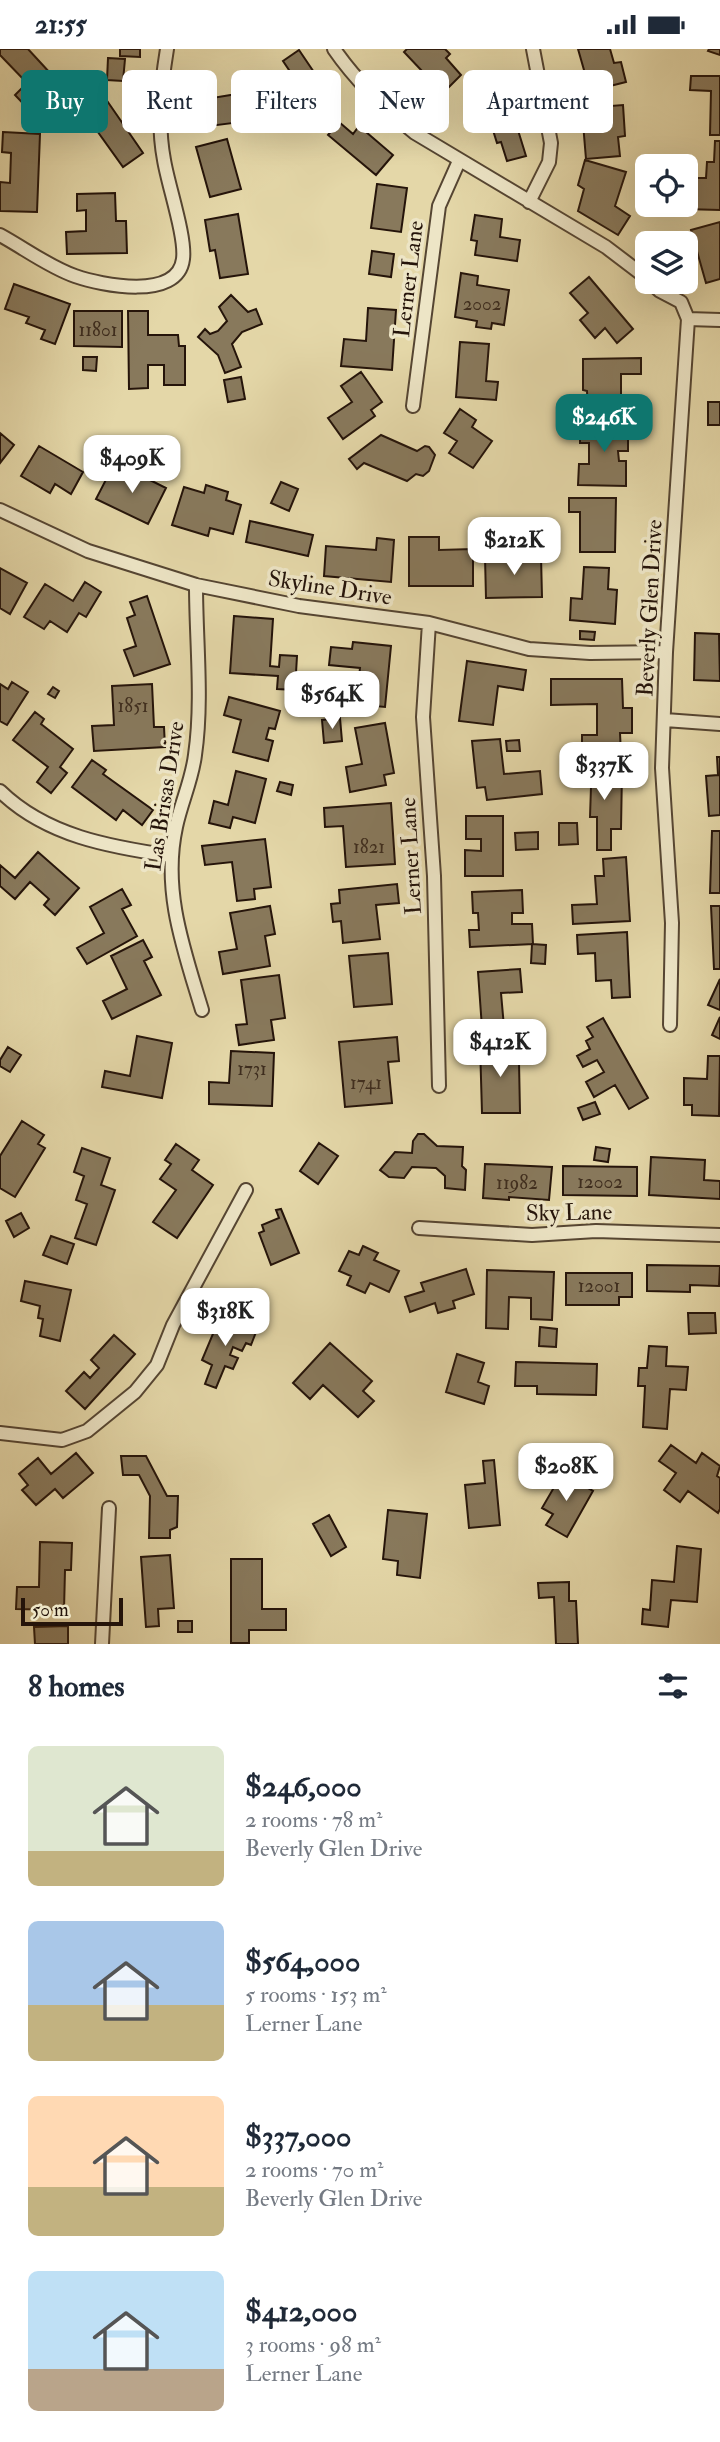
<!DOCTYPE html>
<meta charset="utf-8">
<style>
body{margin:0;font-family:"IM FELL Double Pica",serif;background:#f2f2f3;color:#1f2937;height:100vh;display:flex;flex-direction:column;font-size:26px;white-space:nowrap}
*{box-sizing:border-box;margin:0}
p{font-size:23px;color:#747a83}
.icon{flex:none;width:38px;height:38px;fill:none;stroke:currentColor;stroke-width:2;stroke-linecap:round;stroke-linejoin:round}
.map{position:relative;height:1595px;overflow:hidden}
.details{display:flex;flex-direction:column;background:#fff;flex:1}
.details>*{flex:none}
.top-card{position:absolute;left:21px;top:21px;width:679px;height:63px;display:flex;gap:14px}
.controls{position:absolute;left:635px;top:105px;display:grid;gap:14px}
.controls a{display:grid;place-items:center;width:63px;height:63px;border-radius:10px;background:#fff;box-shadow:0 7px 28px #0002;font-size:35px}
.scale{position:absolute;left:21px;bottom:18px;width:102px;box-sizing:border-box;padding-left:7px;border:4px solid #25140a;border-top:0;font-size:19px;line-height:24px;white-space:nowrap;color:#25140a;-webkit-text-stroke:5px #ede5c6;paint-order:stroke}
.price{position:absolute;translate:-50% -60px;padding:0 16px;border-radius:14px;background:#fff;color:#222;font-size:23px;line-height:46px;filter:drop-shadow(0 2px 4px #0008)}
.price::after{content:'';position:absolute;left:50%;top:42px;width:21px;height:16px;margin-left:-10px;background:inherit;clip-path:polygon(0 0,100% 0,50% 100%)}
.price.selected{background:#0f766e;color:#fff}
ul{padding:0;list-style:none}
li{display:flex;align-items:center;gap:21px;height:175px;padding:0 28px}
li span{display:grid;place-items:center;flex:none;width:196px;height:140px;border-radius:10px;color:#555}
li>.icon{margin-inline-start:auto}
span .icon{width:84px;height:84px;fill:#fffc;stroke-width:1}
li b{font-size:30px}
h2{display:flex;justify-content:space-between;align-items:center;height:84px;padding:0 28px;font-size:30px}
.tag{padding:0 24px;border-radius:10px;background:#fff;box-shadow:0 7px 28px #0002;font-size:24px;line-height:63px}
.tag.selected{background:#0f766e;color:#fff}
.status{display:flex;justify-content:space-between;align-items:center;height:49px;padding:0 35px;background:#fff;direction:ltr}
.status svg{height:19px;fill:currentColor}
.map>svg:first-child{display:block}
.building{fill:#88795c;stroke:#25140a;stroke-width:2}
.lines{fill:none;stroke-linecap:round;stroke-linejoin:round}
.minor-casing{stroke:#554532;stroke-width:16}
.minor{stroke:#ede5c6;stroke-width:12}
.labels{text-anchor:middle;stroke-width:7;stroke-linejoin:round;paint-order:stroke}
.number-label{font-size:19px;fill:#3e2d1e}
.street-label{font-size:23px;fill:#25140a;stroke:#ede5c6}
</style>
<div class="status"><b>21:55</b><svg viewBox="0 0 49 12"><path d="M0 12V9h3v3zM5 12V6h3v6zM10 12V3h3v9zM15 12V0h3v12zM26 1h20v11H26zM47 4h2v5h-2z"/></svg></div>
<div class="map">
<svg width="720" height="1595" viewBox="0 0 720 1595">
<rect width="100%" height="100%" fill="#e4d7a8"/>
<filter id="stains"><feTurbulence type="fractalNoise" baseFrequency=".00286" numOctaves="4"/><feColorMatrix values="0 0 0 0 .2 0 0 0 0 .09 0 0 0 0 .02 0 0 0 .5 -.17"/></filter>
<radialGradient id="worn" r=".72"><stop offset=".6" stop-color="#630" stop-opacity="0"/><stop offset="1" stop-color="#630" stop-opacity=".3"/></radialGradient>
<path class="building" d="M0 0H28L51 25 41 34 55 49 35 67 15 46 27 34 0 6Z
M120 0H140V8L120 7Z
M407 0H445L450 5 446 9 461 26 443 44 437 37 422 51 409 37 423 23 404 3Z
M578 0H610L614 14 621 13 626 33 590 42Z
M709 0H720V6L708 2Z
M299 1 326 41 305 55 303 51 296 56 279 32 291 24 283 12Z
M108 9 125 10 123 32 107 31Z
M691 27H720V86H710L711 42 690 41Z
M504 36 526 107 507 112 501 93 497 94 481 43Z
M101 43 143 104 123 118 80 58Z
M237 45 241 73 194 79 191 59 213 56 212 49Z
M610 48 611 57 623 56 625 87 618 88 620 107 586 110 581 50Z
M339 73 353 85 359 77 393 106 376 126 328 86Z
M3 83 40 85 37 163 0 162V133L10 134 11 104 2 103Z
M227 90 241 140 210 148 196 98Z
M715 92H720V161L684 160V156H686V129H706L707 113H714Z
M585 111 626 123 615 157 630 167 618 186 578 162 584 140 578 136Z
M377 135 407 139 401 183 371 179Z
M115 144 116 172H126L127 204 67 205 66 183 86 182V161L77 162V145Z
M238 165 248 225 220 229 215 201 210 202 205 171Z
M475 166 502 170 500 188 520 191 517 212 475 206 477 192 471 191Z
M720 173V230L706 234 691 181Z
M372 202 394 205 391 228 369 225Z
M461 224 478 227 477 236 509 241 504 276 492 274 491 280 476 278 477 272 455 268Z
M589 228 633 280 617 294 605 279 595 289 580 271 588 264 570 244Z
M14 235 70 255 55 295 41 290 45 281 26 274 29 268 5 260Z
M231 246 248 263 256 260 262 275 242 283 232 295 241 318 225 324 218 306 198 288 205 280 210 285 218 282 227 272 219 258Z
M368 259 396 261 392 321 341 317 344 290 366 292Z
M74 262H122V298L74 297Z
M128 262H148V286H178L179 297H185V336H164V316H148V339L129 340Z
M460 293 489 295 486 332 498 333 496 351 456 348Z
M83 308H97L96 322 83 321Z
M641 309V325H621V363L588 364 587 342 583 341V310Z
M361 323 382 353 371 361 375 367 343 390 328 369 352 353 341 337Z
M241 328 245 350 228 353 224 331Z
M708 353H720V376H708Z
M460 360 476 371 472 378 492 392 473 419 449 404 457 392 444 384Z
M580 373 628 374V402H618L619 412H626V437L578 436 579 415H589V394H580Z
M0 384 14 396 0 414Z
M381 386 417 402 425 397 429 398 435 406 429 422 423 427 416 425 407 432 364 414 357 420 349 410Z
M39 397 83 423 71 445 55 435 50 444 21 427Z
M112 419 133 429 136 424 166 439 148 475 96 450Z
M281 433 298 440 289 462 271 454Z
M206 436 228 443 226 451 241 456 233 485 210 479 208 487 172 476 184 438 204 444Z
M569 449H616L615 503H580V463H569Z
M250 472 313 486 308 507 246 493Z
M409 488H439V501L473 500V537H409Z
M377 489 394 491 391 533 324 527 326 497 376 501Z
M541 507 542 548 486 549 485 508Z
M584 518 609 519 608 540 617 541 615 575 570 571 571 549 582 550Z
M0 519 27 534 10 565 0 559Z
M85 533 101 543 86 568 79 564 67 583 50 572 44 580 24 568 45 535 73 552Z
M147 547 170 615 134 627 124 601 136 597 127 569 135 566 130 553Z
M234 567 273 570 270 617 279 618 280 606 297 607 295 641 277 640 278 627 230 624Z
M580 582 595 583 594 591 580 590Z
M695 584 719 585 720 632 694 631Z
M353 593 391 597 385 658 356 655 360 619 329 616 331 598 352 600Z
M467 612 526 621 523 641 498 637 493 676 459 672Z
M551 630H622L623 659H632V684H620L621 706H582V686H597V655L551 656Z
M12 633 28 643 7 676 0 672V635L8 640Z
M152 635 154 678H164L165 698 94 702 92 677 114 676 112 637Z
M53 638 59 642 55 649 48 645Z
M229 648 280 662 275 680 269 679 266 690 273 692 268 712 233 703 241 671 224 666Z
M35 663 44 670 41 675 73 700 60 718 67 724 51 744 37 733 48 718 13 691Z
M340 669 342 692 324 694 322 671Z
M385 674 394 724 384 726 386 736 350 743 346 718 362 715 355 679Z
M500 690 504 725 540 722 542 745 487 751 485 738 477 739 472 692Z
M519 691 520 702H507L506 692Z
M717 708H720V766L709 767 706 727 718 726Z
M92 711 106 721 103 725 153 761 142 776 123 761 116 771 72 738Z
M236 722 266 730 255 774 233 768 230 779 209 774 214 752 228 756Z
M576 722 622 723 621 780H611V801H597V768H590L591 738H576Z
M280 733 293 736 291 746 277 742Z
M391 754 395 815 346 818 343 777 325 778 324 759Z
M466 767H503V827H465V801L481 802V790H466Z
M559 774H577L578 795 559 796Z
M712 782H720V844H710Z
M538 783V800L516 801 515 784Z
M265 790 271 838 254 840 255 850 237 852 232 813 205 816 202 797Z
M38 803 79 839 55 866 44 856 49 850 30 833 15 850 0 837V816L15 829Z
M626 808 630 872 573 875 572 856 597 855 595 827H604L603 810Z
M397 835 399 854 376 856 380 890 343 894 341 872 333 873 331 855 340 854 339 841Z
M122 840 131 856 122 860 137 887 87 915 77 899 104 884 90 858Z
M522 841 523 864H512V875H532L533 895 470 898 469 881H479L478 864H473L472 843Z
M270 857 275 885 265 887 270 917 223 925 219 903 237 900 230 864Z
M711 857H720V920H714Z
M627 883 630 948 612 949 611 931 596 932 595 904 578 905 577 886Z
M143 891 152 908 144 912 161 946 112 970 103 952 127 940 111 907Z
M532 895 546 896 545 915 531 914Z
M388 904 392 955 354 958 349 907Z
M520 920 522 943 501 944 504 978 482 979 478 923Z
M279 926 285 969 271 971 274 991 239 996 236 976 247 975 241 931Z
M720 930V961L708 956Z
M720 968V990L712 986Z
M603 969 648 1049 629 1060 615 1036 594 1048 586 1033 604 1023 597 1011 583 1018 577 1007 590 1000 586 992 593 988 587 978Z
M137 987 172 994 162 1049 102 1038 105 1022 130 1027Z
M397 988 399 1012 388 1013 392 1054 345 1058 339 993Z
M515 994V1013H519L520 1064H482L480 995Z
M8 998 21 1006 10 1023 0 1017V1011Z
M231 1002 274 1004 272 1057 209 1055V1033L229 1034Z
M708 1007H720L719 1067 692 1066V1056H684V1029L707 1030Z
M595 1053 600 1065 583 1071 578 1059Z
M22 1072 44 1086 38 1095 45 1099 15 1148 0 1139V1107Z
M418 1085H424L437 1097 463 1098 462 1117 466 1121 465 1141 445 1139V1127L436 1119 412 1118 404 1129 389 1128 380 1121 395 1103 412 1104 413 1092Z
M319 1094 338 1107 318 1135 300 1122Z
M176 1095 199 1111 192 1121 213 1136 177 1189 153 1173 176 1141 160 1130 171 1115 165 1111Z
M596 1098 610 1100 608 1113 594 1111Z
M82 1099 110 1109 101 1136 115 1141 96 1196 75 1189 87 1155 76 1151 84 1127 74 1123Z
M651 1108 705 1111 704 1131 720 1132V1150L649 1146Z
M485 1115 552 1118 549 1151 509 1148V1151L483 1149Z
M563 1117 637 1118V1147L563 1146Z
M281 1160 299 1204 271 1216 259 1184 264 1182 262 1176 279 1169 276 1161Z
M21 1164 29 1179 14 1188 6 1172Z
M51 1187 74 1195 67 1215 43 1206Z
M363 1197 378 1204 374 1211 399 1222 389 1243 370 1234 365 1244 347 1236 351 1227 339 1222 349 1202 359 1206Z
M647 1216 720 1217 719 1237 690 1236V1243L647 1242Z
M466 1220 474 1245 453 1252 455 1259 438 1264 435 1254 410 1263 405 1248 424 1242 421 1234Z
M487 1221 554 1223 552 1271 531 1270V1249L509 1248 508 1280 486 1279Z
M566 1224H632V1248H619V1256H566Z
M25 1232 71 1241 60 1292 40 1287 43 1270 38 1269 40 1257 21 1252Z
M688 1264H715L716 1284 689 1285Z
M220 1268 256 1283 251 1296 246 1294 242 1302 233 1298 230 1306 238 1309 233 1320 225 1317 216 1339 205 1335 212 1316 202 1311Z
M540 1278 557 1280 556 1298 539 1297Z
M114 1286 135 1305 85 1360 66 1342 84 1323 90 1329 99 1319 91 1311Z
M330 1294 372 1332 363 1342 374 1352 358 1368 323 1336 310 1350 293 1334Z
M649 1297 667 1298 666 1317 688 1318 686 1341 670 1340 667 1380 643 1378 645 1337H638L639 1319H647Z
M457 1305 484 1314 478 1333 489 1337 484 1355 446 1343Z
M516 1313 597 1315 596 1346 537 1345V1337H515Z
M671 1396 696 1414 702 1404 720 1417 717 1427 720 1429V1460L718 1464 688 1442 680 1453 664 1441 676 1424 659 1412Z
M76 1404 93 1424 63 1449 55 1440 36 1456 22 1441 28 1436 19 1425 38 1409 51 1425Z
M121 1407H146L167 1447H178L177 1478 170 1481V1489H149L150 1447 139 1426H123Z
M494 1411 500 1476 469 1479 465 1436 485 1434 483 1412Z
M554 1420 593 1442 567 1488 546 1476 553 1465 542 1459 556 1435 548 1431Z
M388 1461 427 1465 420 1529 397 1526 398 1512 383 1510Z
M329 1466 346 1498 331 1507 313 1475Z
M40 1493 72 1494 71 1521H65L64 1561 16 1560 17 1538H39Z
M677 1497 701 1500 697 1553 671 1551 668 1578 642 1575 643 1560 650 1561 652 1531 674 1533Z
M170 1506 174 1559 158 1560 159 1577 146 1578 141 1508Z
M231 1510H262V1560H286V1581H249V1594H231Z
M569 1533V1552H576L578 1595H556L554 1548 539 1549 538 1534Z
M178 1572H192V1583H178Z
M68 1577V1595H35L34 1578Z"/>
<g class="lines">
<defs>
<path id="minor" d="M334 0C356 32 384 59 415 84L606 198 648 230
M529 153 549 113 551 94 533 0
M0 186C24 199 49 218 75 227 101 236 178 252 183 210 186 188 168 136 164 111 157 74 161 37 167 0
M650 233 660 242 681 253 688 270
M688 270 720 271
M413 357 439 157 459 112
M0 461 88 502 196 536 299 557 429 574 529 600 590 604 666 603
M196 536C196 592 203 651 195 706 192 731 181 754 176 778 162 842 184 901 202 961
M429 574 423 668 434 827 439 1037
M665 671 720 675
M0 742C46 787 110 798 172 807
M670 976 672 874 662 719 666 603 688 270
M419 1179 532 1186 596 1182 720 1186
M0 1384 62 1391 87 1382 135 1343 157 1316 173 1276 246 1141
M102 1595 109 1459"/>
</defs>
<use href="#minor" class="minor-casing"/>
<use href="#minor" class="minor"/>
</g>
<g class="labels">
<g class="number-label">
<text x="482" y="261">2002</text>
<text x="98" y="287">11801</text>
<text x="133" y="663">1851</text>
<text x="369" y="804">1821</text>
<text x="252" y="1026">1731</text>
<text x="366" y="1040">1741</text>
<text x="600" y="1139">12002</text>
<text x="517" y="1140">11982</text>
<text x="599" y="1243">12001</text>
</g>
<g class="street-label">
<text transform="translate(408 230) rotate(-83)" y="8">Lerner Lane</text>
<text transform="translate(330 538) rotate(9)" y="8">Skyline Drive</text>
<text transform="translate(649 559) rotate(-87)" y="8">Beverly Glen Drive</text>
<text transform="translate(164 747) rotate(-81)" y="8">Las Brisas Drive</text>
<text transform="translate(410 807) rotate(-93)" y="8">Lerner Lane</text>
<text transform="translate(569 1163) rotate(-1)" y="8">Sky Lane</text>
</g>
</g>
<rect width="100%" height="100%" filter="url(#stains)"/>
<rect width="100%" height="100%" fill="url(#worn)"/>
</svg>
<div class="controls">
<a><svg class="icon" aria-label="locate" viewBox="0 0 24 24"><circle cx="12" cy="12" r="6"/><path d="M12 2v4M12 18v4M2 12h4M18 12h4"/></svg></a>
<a><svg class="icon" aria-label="layers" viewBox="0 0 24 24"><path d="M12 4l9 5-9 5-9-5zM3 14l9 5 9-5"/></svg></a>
</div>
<div class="scale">50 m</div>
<b class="price selected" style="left:604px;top:405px">$246K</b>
<b class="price" style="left:132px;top:446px">$409K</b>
<b class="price" style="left:514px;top:528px">$212K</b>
<b class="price" style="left:332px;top:682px">$564K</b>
<b class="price" style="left:604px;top:753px">$337K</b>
<b class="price" style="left:500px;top:1030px">$412K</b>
<b class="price" style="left:225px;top:1299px">$318K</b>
<b class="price" style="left:566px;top:1454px">$208K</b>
<div class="top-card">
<a class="tag selected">Buy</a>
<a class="tag">Rent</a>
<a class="tag">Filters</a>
<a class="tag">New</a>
<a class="tag">Apartment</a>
</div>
</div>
<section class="details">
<h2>8 homes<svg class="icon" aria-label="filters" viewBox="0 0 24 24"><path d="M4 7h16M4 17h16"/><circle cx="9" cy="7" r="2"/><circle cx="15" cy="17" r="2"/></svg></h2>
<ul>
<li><span style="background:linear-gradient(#dfe7d0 75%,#c2b280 0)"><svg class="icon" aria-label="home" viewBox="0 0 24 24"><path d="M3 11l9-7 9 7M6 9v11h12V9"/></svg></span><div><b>$246,000</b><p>2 rooms · 78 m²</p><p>Beverly Glen Drive</p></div></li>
<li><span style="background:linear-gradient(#a9c7e8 60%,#c2b280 0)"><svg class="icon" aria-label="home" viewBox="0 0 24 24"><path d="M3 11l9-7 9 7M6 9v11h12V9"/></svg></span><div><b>$564,000</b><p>5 rooms · 153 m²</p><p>Lerner Lane</p></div></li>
<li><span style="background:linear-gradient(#ffd9b3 65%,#c2b280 0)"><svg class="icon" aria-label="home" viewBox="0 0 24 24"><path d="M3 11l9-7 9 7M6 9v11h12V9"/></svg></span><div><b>$337,000</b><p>2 rooms · 70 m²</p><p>Beverly Glen Drive</p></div></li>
<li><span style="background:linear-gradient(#bfe0f5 70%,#b9a48a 0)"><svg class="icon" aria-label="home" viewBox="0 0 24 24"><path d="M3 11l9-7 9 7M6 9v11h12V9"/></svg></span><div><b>$412,000</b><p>3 rooms · 98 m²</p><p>Lerner Lane</p></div></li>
</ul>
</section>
